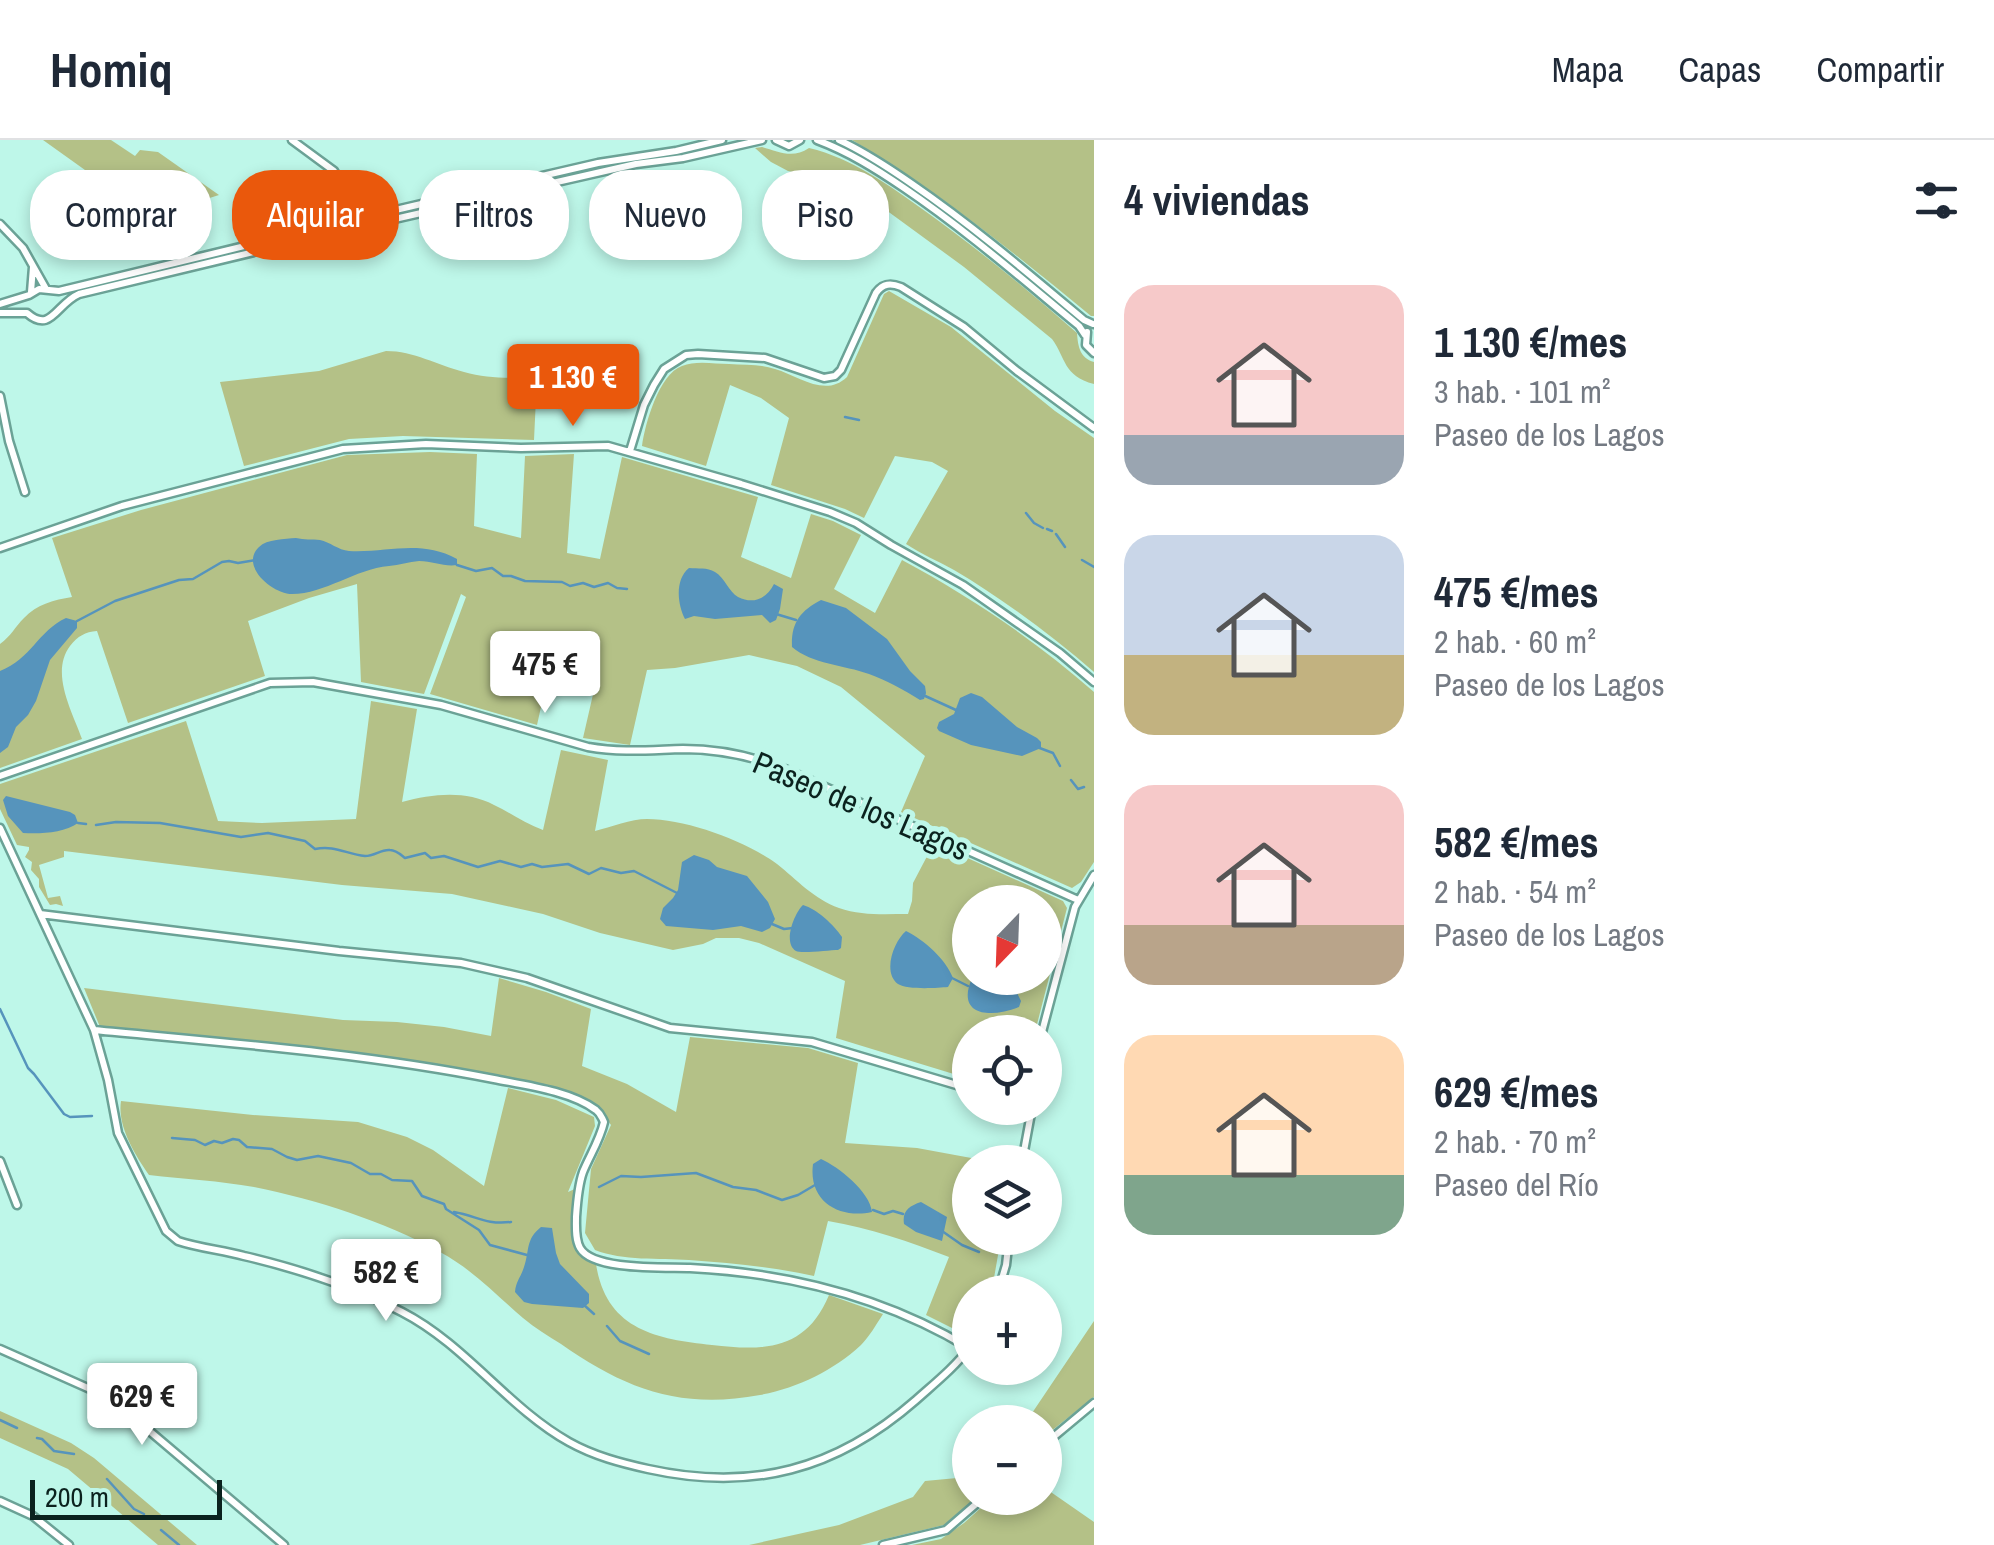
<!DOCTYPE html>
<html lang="es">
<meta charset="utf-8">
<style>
body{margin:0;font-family:"Archivo Narrow",sans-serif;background:#f2f2f3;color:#1f2937;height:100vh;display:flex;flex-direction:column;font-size:38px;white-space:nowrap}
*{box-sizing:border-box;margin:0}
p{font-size:32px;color:#747a83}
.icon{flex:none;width:55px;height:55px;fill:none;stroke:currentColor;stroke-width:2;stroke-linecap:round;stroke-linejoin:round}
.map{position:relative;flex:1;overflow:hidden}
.details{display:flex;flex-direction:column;background:#fff;width:900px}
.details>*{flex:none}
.banner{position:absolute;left:30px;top:30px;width:912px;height:90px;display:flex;gap:20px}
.needle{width:65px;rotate:203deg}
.tools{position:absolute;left:952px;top:745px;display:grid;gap:20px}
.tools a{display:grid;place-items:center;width:110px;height:110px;border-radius:50%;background:#fff;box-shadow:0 5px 15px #0003;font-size:50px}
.scale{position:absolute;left:30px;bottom:25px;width:192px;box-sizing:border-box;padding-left:10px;border:5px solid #0b221e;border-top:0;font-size:28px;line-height:35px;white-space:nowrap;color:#0b221e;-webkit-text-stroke:8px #bef7e9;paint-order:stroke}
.price{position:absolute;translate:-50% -85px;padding:0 22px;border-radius:10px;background:#fff;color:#222;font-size:32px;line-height:65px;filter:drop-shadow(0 2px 5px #0008)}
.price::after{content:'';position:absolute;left:50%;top:60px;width:30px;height:22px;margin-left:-15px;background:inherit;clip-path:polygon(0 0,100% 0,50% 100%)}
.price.on{background:#ea580c;color:#fff}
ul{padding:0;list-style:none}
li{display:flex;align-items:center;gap:30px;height:250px;padding:0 30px}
li span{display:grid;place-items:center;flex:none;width:280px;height:200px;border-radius:30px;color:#555}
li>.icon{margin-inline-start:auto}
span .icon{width:120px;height:120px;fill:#fffc;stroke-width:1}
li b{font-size:42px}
h2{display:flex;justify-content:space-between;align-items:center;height:120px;padding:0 30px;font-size:42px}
.tag{padding:0 35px;border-radius:40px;background:#fff;box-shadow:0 5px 15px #0003;font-size:35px;line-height:90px}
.tag.on{background:#ea580c;color:#fff}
header{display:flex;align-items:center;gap:60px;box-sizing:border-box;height:140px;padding:0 50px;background:#fff;border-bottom:2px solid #e0e1e3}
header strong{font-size:48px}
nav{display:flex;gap:55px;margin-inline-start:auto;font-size:35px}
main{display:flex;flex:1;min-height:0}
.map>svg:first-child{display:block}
.green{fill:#b4c187;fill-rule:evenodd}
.water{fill:#5694bc}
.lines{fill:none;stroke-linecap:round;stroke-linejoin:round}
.stream{stroke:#5694bc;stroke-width:2.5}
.street-casing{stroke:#6ba296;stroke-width:11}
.street{stroke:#fff;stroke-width:6}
.labels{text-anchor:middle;stroke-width:10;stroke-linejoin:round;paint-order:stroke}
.street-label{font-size:32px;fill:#0b221e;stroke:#bef7e9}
</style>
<header>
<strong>Homiq</strong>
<nav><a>Mapa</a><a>Capas</a><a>Compartir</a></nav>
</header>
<main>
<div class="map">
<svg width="1094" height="1405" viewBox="0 0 1094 1405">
<rect width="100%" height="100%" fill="#bef7e9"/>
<path class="green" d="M43 0H111L135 16 140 10 158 12 219 55 197 62 191 41 184 35 100 51 99 40Z
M852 0H1094V176H1091C1014 113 938 51 852 0Z
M762 7C779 12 793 19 809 8 852 18 890 46 925 71 978 109 1028 150 1077 193 1078 207 1080 218 1094 222V244C1063 236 1066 218 1052 199L964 127 860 51 827 33 802 34 788 31 771 22 755 8Z
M889 151 951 187 1055 271 1094 298V532C1051 495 1003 459 954 430 938 421 921 414 906 404L948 331 932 322 895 316 864 378 845 369 771 345 789 278 761 258 730 245 706 326 642 306C645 284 659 234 682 226 696 220 715 224 729 224 745 225 760 224 775 229 799 236 825 258 847 237L884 154Z
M386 211C414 211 437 225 464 232 488 239 512 238 537 237L534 300 403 296 349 299 244 326 220 242 319 231Z
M430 312 477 314 474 386 521 398 525 316 574 314 567 413 600 419 622 317 758 357 741 417 791 438 811 374 833 381 861 395 834 449 875 473 902 420C971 457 1036 501 1094 552V722L1081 742 1072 748 901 672 925 616 841 547 797 526 749 515 675 528 647 530 630 605 583 598 600 524 554 508 537 585 430 554 466 457 461 454 424 554 361 542 357 444 309 458 248 481 265 536 128 583 97 491C85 492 78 496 70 506 50 533 72 571 82 599L0 628V504C11 496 15 487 24 478 37 464 54 460 72 457L52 398 141 370 347 315Z
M371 561 417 569 402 662C433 654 465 650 494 665 511 673 526 684 543 690L561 610 608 620 595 691C611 687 631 679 647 679 686 679 746 701 777 724 797 740 814 759 839 768 861 776 886 774 908 774L912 761 913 743 934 703 1063 761 1067 768 1035 892H970V939L836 898 845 841 759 803 739 798H716L703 804 673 810 600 793 543 774 452 754 342 745 64 711V717L39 725 48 758 60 756 63 766 56 764 50 765 39 747V739L31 730 32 722 25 717 29 710V707L17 705 0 669V644L186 581 218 681 262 683 356 679ZM970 762H1045V838H970Z
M499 838 546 852 591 869 582 926 627 944 676 972 690 897 808 908 858 923 845 1003 917 1008 993 1022H970V1098H1001L994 1138 988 1152H970L968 1194H964L926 1175 949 1117C910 1102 870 1088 828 1081L814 1136C773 1127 731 1123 689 1120 659 1118 623 1121 595 1110L585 1093 591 1029 611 985 603 974 591 964 498 937 435 925 369 915 100 887 84 848 343 880 397 882 444 887 491 896Z
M508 948 556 960 594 977 595 986 568 1052 577 1048 573 1081 584 1117 596 1124C606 1189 655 1199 712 1205 763 1211 806 1211 829 1155L883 1174C876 1185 869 1197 861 1205 833 1231 797 1248 760 1255 681 1270 625 1249 561 1204 548 1196 535 1188 523 1178 496 1155 472 1129 440 1112 383 1081 318 1060 254 1047 220 1041 184 1039 149 1035 135 1015 117 986 121 961L253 975 358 982 407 997 433 1010 484 1046Z
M1094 1181V1257L1045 1296V1282H1026Z
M0 1271 71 1303 94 1318 197 1405H158L68 1329 0 1298Z
M970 1329V1358H976L944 1385 860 1405H749L839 1385 913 1357 925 1341 957 1338Z
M1045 1348 1094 1382V1405H912L941 1399 964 1383 992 1358H1045Z"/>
<path class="water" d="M296 398C304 400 312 399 320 400 330 402 338 410 349 411 388 413 420 399 457 419V425C444 427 433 421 419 421 409 422 399 425 389 426 355 429 325 454 292 454 273 454 239 426 259 407 267 399 285 399 296 398Z
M689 428C698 429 707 427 715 432 725 438 729 452 738 457 754 465 767 458 774 444L783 449 780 469 776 480 770 483 762 475 715 479 694 476 685 479C677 464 675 439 689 428Z
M821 460 846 468 887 499 910 531 925 546 926 553 924 559 920 560C904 550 886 540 869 534 844 525 812 524 792 507 791 483 800 471 821 460Z
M66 478 77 481V488L50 520 36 561 28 575 16 587 8 607 0 613V531C31 519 38 491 66 478Z
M971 553 982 557 1017 587 1037 598 1041 602V608L1022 616 971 605 939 591 937 588 939 582 954 574 960 558Z
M6 656 70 672 75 675 78 683C64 693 41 694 23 693L8 676 3 660Z
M694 715 709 720 717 727 747 736 768 762 775 779 770 788 762 792 741 786 713 790 666 786 660 779 663 768 673 758 678 750 682 722Z
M803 765C817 769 834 785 842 797L841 808 838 810C830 810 801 814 796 811 782 803 795 772 803 765Z
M906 791C924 800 946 819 953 838L948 847C937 848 907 850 898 844 882 832 894 801 906 791Z
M972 838H993L1017 853 1021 861 1019 867C992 878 955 877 972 838Z
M821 1019C839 1027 870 1052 872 1072 840 1079 808 1062 813 1024Z
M921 1062 947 1077 942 1101 916 1092 904 1084C902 1071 909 1066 921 1062Z
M541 1087 552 1088 556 1113 560 1124 589 1154V1163L583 1168 532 1164 524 1162 515 1152C516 1141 521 1137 524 1127 530 1110 525 1100 541 1087Z"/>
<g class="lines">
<path class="stream" d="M845 277 859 280
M1026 373 1034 383 1043 388
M1047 389 1052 391
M1056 394 1065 407
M1082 420 1094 427
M457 425 476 431 492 428 503 436H511L525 441 562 442 570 446 583 443 594 447 608 443 617 448 627 449
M776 474 796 480
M77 481 115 461 179 440 193 439 222 422 229 421 238 423 256 420
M923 555 956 570
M1037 607 1053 613 1060 626
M1071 640 1078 649 1084 647
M78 683 86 684
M96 685 116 682 160 683 241 697 268 693 305 701 315 709C335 705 346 714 365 716 375 716 381 709 390 710 396 710 400 714 405 718L425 713 431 718 444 716 478 727 500 721 521 727 532 724 542 727 568 724 589 734 601 728 621 733 634 731 677 753
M772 784 784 789 793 788
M952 838 968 846
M0 869 28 928 34 934 64 974 70 977 92 976
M172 998 195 1000 205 1005 214 1001 222 1003 233 999 239 1000 247 1007 272 1009 287 1017 297 1020 318 1016 351 1023 370 1034H381L392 1040 412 1041 422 1056 444 1064 446 1069 479 1090 490 1105 527 1115
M599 1047 621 1036 641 1037 696 1033 733 1047 756 1050 782 1060 798 1055 815 1045
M873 1070 884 1074 893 1071 903 1074
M454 1072C477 1076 485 1085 511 1082
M942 1091 962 1105 979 1112
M584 1165 594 1174
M607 1186 620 1201 649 1214
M0 1280 17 1288
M37 1298 42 1299 54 1311 74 1314
M107 1339 134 1369 144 1374
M161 1390 179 1405"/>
<defs>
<path id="street" d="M776 0 789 6 800 0
M817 0C849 12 876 29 904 48 966 90 1022 139 1079 186L1085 195
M839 0C865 12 889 28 912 44 973 86 1028 133 1084 180L1093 184
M362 74 374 75 598 23 676 11 722 0
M0 84 23 108 46 149
M364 86 636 24 683 18 762 0
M31 152 33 127
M0 164 29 155 39 149 59 151 319 88 344 73 359 72
M0 173H27C51 194 56 164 79 154L362 86 364 76 352 63 334 31 292 0
M1087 192 1086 205 1094 213
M0 256 9 301 25 352
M630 311 644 265 654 245 664 229 686 215 698 214 765 218 824 238 835 236 841 230 876 153C883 143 891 143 901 147L964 187 1017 231 1094 288
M0 408 122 366 343 309 426 304 521 308 608 306 741 344 830 372 856 383 891 405 963 445 1060 513 1094 542
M0 636 270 543 313 542 441 565 588 607C622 613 649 610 683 609 718 609 752 616 785 629L1078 760
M0 688 94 890 108 940 118 993 166 1091 178 1101C199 1108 222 1110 244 1116 299 1129 352 1146 402 1172 466 1205 507 1267 569 1302 594 1316 621 1323 648 1329 752 1352 836 1330 916 1260 935 1243 955 1227 970 1207
M40 774 339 811 461 823 527 838 670 888 812 902 970 949
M94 890C228 903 362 913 494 939 524 945 571 951 596 970 601 974 601 976 604 982 600 1000 590 1015 583 1032 578 1046 577 1062 576 1077 576 1087 575 1099 580 1108 593 1131 666 1127 690 1128 788 1133 884 1157 969 1208
M1042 892 1075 767 1094 735
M0 1021 17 1065
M1022 1022 1032 968
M998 1152 1006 1125 1009 1098
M0 1209 90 1249 133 1277 284 1405
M1045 1304 1094 1263
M0 1361 33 1376 69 1405
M883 1405 946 1390 983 1358"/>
</defs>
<use href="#street" class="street-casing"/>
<use href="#street" class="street"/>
</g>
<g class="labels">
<g class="street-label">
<text transform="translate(861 666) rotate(23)" y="11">Paseo de los Lagos</text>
</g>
</g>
</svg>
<div class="tools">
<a><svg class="needle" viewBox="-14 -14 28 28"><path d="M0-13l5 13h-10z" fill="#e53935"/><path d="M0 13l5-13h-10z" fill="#747a83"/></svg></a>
<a><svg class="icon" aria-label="locate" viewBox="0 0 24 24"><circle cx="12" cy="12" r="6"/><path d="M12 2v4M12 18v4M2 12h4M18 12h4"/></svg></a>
<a><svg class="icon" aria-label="layers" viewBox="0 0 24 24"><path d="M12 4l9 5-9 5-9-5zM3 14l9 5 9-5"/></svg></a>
<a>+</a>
<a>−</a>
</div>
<div class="scale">200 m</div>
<b class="price on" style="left:573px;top:289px">1 130 €</b>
<b class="price" style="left:545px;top:576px">475 €</b>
<b class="price" style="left:386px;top:1184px">582 €</b>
<b class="price" style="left:142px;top:1308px">629 €</b>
<div class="banner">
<a class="tag">Comprar</a>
<a class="tag on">Alquilar</a>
<a class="tag">Filtros</a>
<a class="tag">Nuevo</a>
<a class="tag">Piso</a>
</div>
</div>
<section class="details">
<h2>4 viviendas<svg class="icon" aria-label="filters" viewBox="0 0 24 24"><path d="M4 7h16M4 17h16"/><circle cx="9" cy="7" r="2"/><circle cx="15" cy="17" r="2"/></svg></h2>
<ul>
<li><span style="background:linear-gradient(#f6c9c9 75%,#9aa5b1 0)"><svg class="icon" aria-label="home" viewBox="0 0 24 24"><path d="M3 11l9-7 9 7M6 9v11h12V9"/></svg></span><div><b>1 130 €/mes</b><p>3 hab. · 101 m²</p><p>Paseo de los Lagos</p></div></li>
<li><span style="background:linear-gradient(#c9d6e8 60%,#c2b280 0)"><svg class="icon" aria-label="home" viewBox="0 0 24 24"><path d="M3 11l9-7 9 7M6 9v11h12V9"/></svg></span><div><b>475 €/mes</b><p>2 hab. · 60 m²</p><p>Paseo de los Lagos</p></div></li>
<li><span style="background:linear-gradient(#f6c9c9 70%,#b9a48a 0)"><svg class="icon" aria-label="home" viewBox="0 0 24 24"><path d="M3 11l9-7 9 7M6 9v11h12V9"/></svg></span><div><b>582 €/mes</b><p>2 hab. · 54 m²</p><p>Paseo de los Lagos</p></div></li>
<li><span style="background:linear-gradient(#ffd9b3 70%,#7fa58c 0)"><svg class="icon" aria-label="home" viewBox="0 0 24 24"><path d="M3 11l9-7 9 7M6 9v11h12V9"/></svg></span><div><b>629 €/mes</b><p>2 hab. · 70 m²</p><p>Paseo del Río</p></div></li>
</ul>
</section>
</main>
